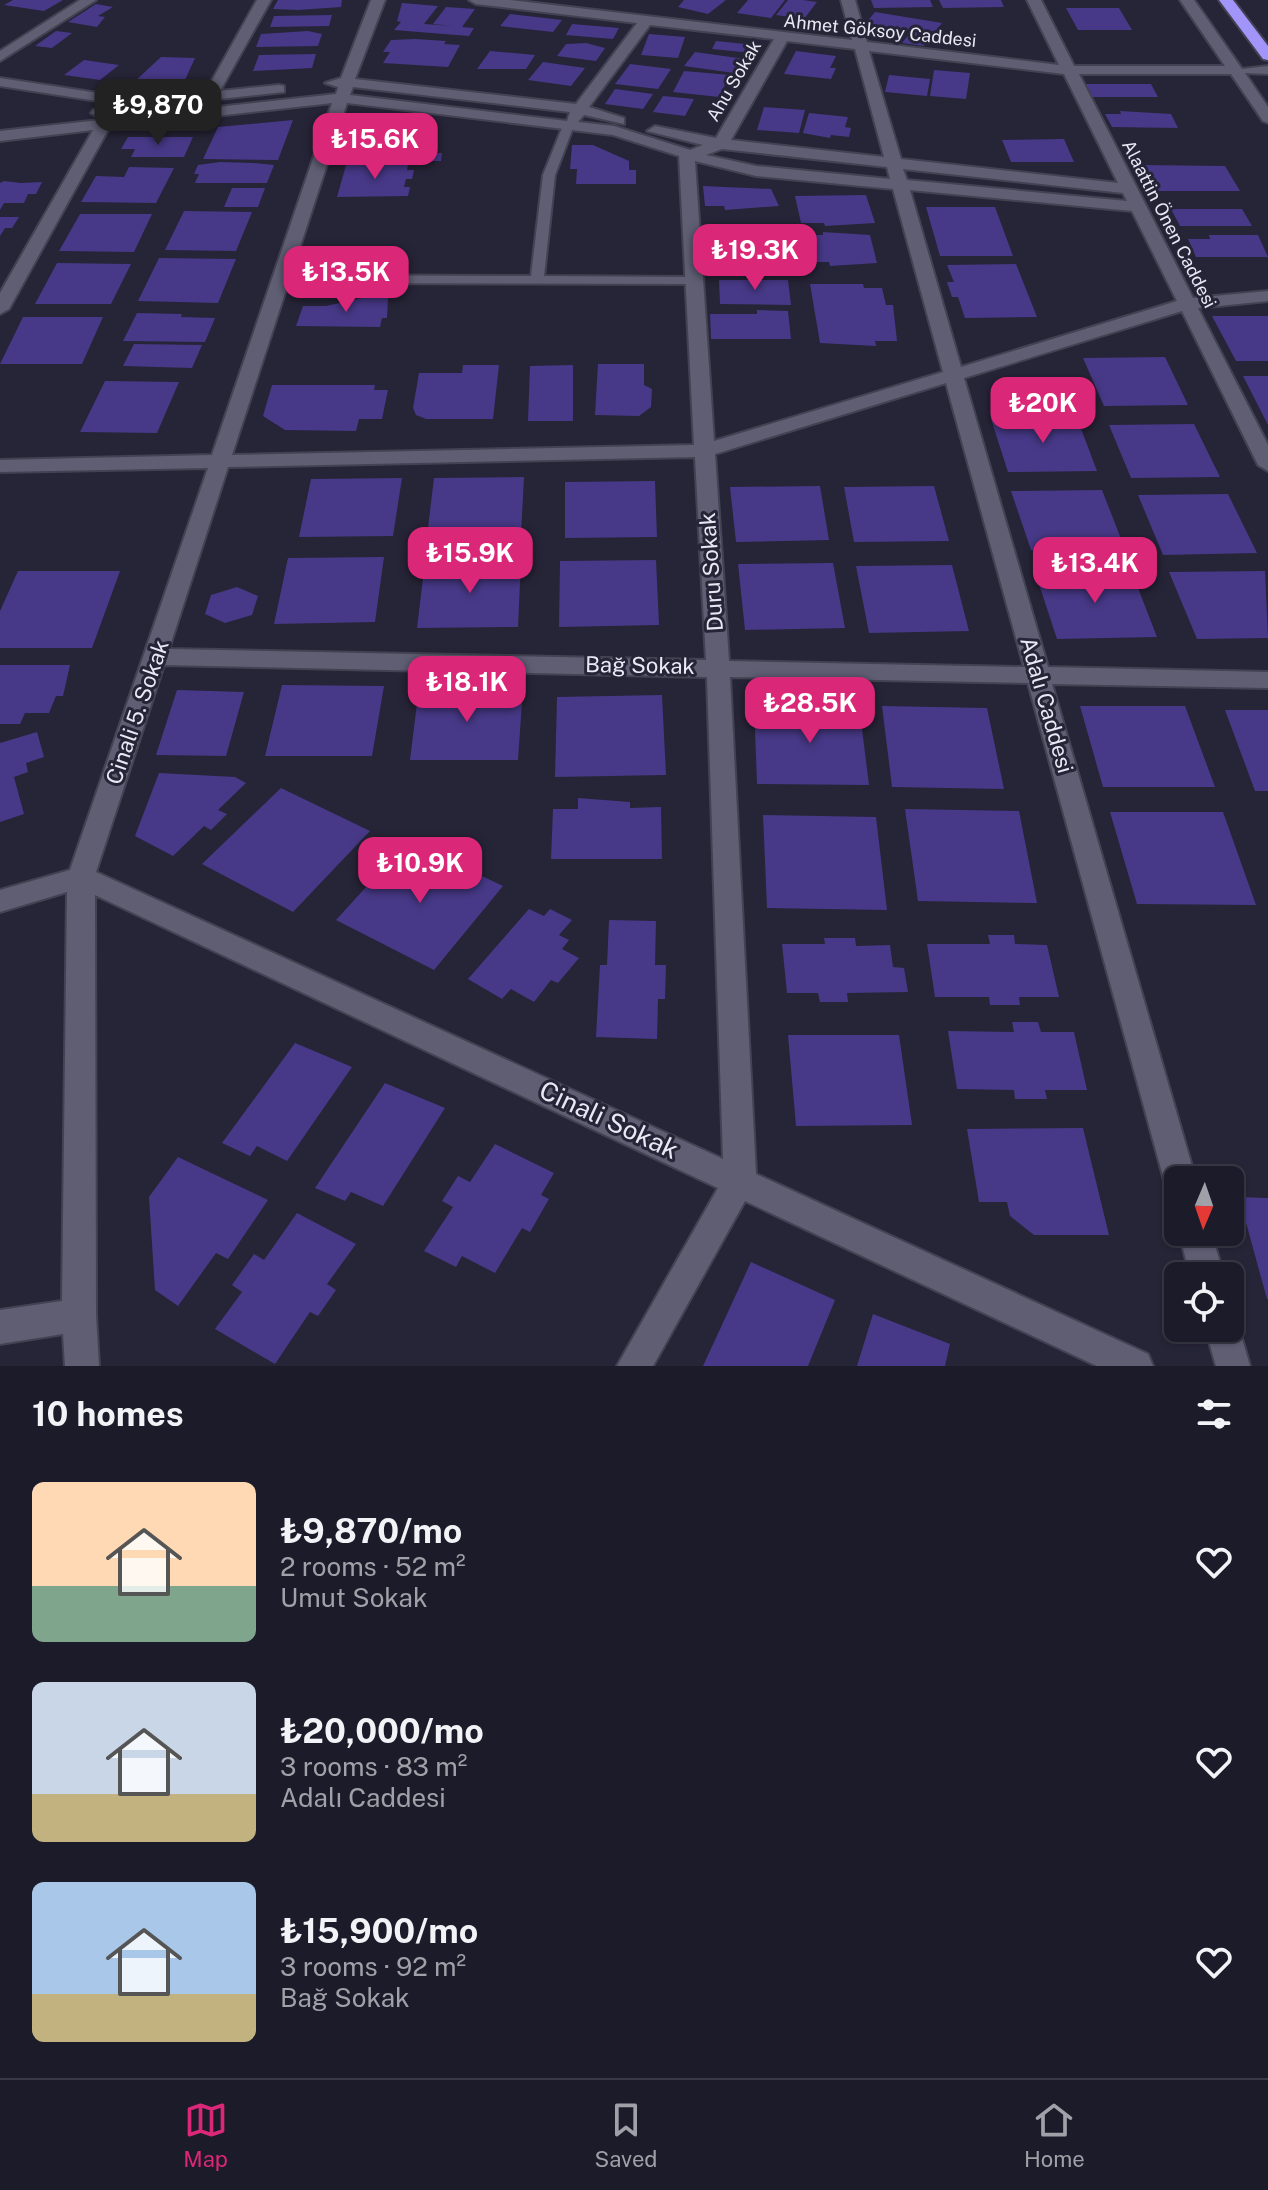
<!DOCTYPE html>
<meta charset="utf-8">
<style>
body{margin:0;font-family:"Public Sans",sans-serif;background:#292835;color:#f1f3f6;height:100vh;display:flex;flex-direction:column;font-size:30px;white-space:nowrap}
*{box-sizing:border-box;margin:0}
p{font-size:26px;color:#a0a1a8}
.icon{flex:none;width:44px;height:44px;fill:none;stroke:currentColor;stroke-width:2;stroke-linecap:round;stroke-linejoin:round}
.map{position:relative;height:1366px;overflow:hidden}
.details{display:flex;flex-direction:column;background:#1c1b29;flex:1}
.details>*{flex:none}
.needle{width:52px;rotate:182deg}
.controls{position:absolute;left:1164px;top:1166px;display:grid;gap:16px}
.controls a{display:grid;place-items:center;width:80px;height:80px;border-radius:12px;background:#1c1b29;box-shadow:0 2px 6px #0004,0 0 0 2px #3a3946;font-size:40px}
.price{position:absolute;translate:-50% -68px;padding:0 18px;border-radius:16px;background:#db2777;color:#fff;font-size:26px;line-height:52px;filter:drop-shadow(0 2px 4px #0008)}
.price::after{content:'';position:absolute;left:50%;top:48px;width:24px;height:18px;margin-left:-12px;background:inherit;clip-path:polygon(0 0,100% 0,50% 100%)}
.price.selected{background:#222;color:#fff}
ul{padding:0;list-style:none}
li{display:flex;align-items:center;gap:24px;height:200px;padding:0 32px}
li span{display:grid;place-items:center;flex:none;width:224px;height:160px;border-radius:12px;color:#555}
li>.icon{margin-inline-start:auto}
span .icon{width:96px;height:96px;fill:#fffc;stroke-width:1}
li b{font-size:34px}
h2{display:flex;justify-content:space-between;align-items:center;height:96px;padding:0 32px;font-size:34px}
.menu{display:flex;justify-content:space-around;align-items:center;height:112px;border-top:2px solid #3a3946;background:#1c1b29;font-size:22px;color:#a0a1a8}
.menu a{display:grid;justify-items:center;gap:4px}
.menu .selected{color:#db2777}
.map>svg:first-child{display:block}
.building{fill:#473987}
.lines{fill:none;stroke-linecap:round;stroke-linejoin:round}
.lane-casing{stroke:#434252;stroke-width:4}
.street-casing{stroke:#434252;stroke-width:4}
.highway-casing{stroke:#434252;stroke-width:4}
.lane{fill:#5f5e73;fill-rule:evenodd}
.street{fill:#5f5e73;fill-rule:evenodd}
.highway{fill:#a295f9;fill-rule:evenodd}
.labels{text-anchor:middle;stroke-width:6;stroke-linejoin:round;paint-order:stroke}
.far-street-label{font-size:18px;fill:#e9e8f5;stroke:#262437}
.street-label{font-size:22px;fill:#e9e8f5;stroke:#262437}
.near-street-label{font-size:26px;fill:#e9e8f5;stroke:#262437}
</style>
<div class="map">
<svg width="1268" height="1366" viewBox="0 0 1268 1366">
<rect width="100%" height="100%" fill="#262437"/>
<path class="building" d="M13 0H63L44 11 4 5Z
M278 0H342L341 7 298 10 273 9Z
M684 0H726L708 14 678 7Z
M748 0H785L771 18 737 13Z
M788 0H803L817 2 804 19 776 15Z
M871 0H930L933 7 874 8Z
M939 0H1001L1004 7 943 8Z
M402 3 438 6 424 24 453 26 433 24 446 7 475 9 462 27 474 28 469 36 394 30 401 22 397 21Z
M96 4 113 7 98 16 105 17 97 27 68 22Z
M1066 8H1119L1132 30H1078Z
M875 12 942 23 924 46 902 43 911 31 865 24Z
M510 14 562 20 553 32 500 26Z
M332 15 329 26 270 27 274 16Z
M572 24 619 28 613 39 566 35Z
M56 31 72 33 52 48 35 46Z
M308 31 322 34 318 46 256 47 261 34Z
M649 34 685 37 678 58 641 55Z
M415 39 446 41 444 44 460 45 448 67 383 63 390 52H383L391 40Z
M716 41 756 45 752 53 712 49Z
M586 43 605 48 596 61 557 56 566 44Z
M490 51 535 55 526 69H477Z
M796 51 836 56 830 68H836L831 79 784 74Z
M695 52 745 59 734 73 684 66Z
M316 54 312 68 253 71 259 55Z
M161 57 195 58 185 80 133 83Z
M84 60 119 65 100 80 64 75Z
M543 62 585 68 571 86 528 80Z
M630 64 671 69 658 89 615 84Z
M934 70 970 73 966 99 930 96Z
M684 71 730 75 719 97 673 92Z
M889 75 930 79 927 96 885 92Z
M1085 84H1151L1158 97H1092Z
M615 89 653 94 643 109 605 104Z
M663 96 694 99 685 116 653 112Z
M764 107 805 110 799 133 757 130Z
M1120 111 1171 114 1178 128 1112 127 1105 114H1121Z
M809 113 848 117 845 127 851 128 849 137 831 135 830 138 803 133Z
M293 120 278 160 203 159 218 127Z
M347 133H383L378 153H368L366 162H338Z
M385 134H427L423 153H442L441 161H410V153L409 161 378 162Z
M128 137H193L184 157H131L135 149H121Z
M1064 139 1074 162H1011L1002 140Z
M572 145H593L629 161V170H636V184H576L577 169H570Z
M220 162 253 163 274 165 267 183H195L199 174H194L198 165Z
M346 165H408L407 170H414L412 179H406L404 187H410L408 196 337 197Z
M1142 165 1225 166 1240 191H1154Z
M129 167 174 168 156 203 81 202 96 176 124 177Z
M4 181 21 183 42 182 36 194H28L24 203H4L0 210V183Z
M703 186 771 189 779 206 725 210 724 206H705Z
M232 188H265L258 207H224Z
M866 195 875 223 825 226 824 223H801L795 196Z
M926 207H995L1013 256H940Z
M1171 209H1242L1252 226H1180Z
M184 211 252 212 236 251 165 250Z
M80 214H152L134 252 59 251Z
M0 217H19L12 228H5L0 236Z
M823 232 870 235 877 263 830 266 829 262H807L801 235H823Z
M1209 235H1258L1268 257H1196L1188 239H1210Z
M159 258 236 259 218 303 138 301Z
M57 263 131 264 111 304H35Z
M1016 264 1037 317 965 318 958 297H952L947 282H954L947 265Z
M719 280H788L791 305 720 304Z
M810 284H863L864 288H882L886 305H893L897 341H875L876 346 820 343Z
M362 298H388L387 318H382L380 327 296 326 303 306H326Z
M757 310 788 311 791 339H711L710 314H757Z
M137 313 182 314 181 317 215 318 205 342 123 341Z
M1212 316H1268V361H1236Z
M23 317H103L82 364H0Z
M134 344 202 345 192 368 123 366Z
M1165 357 1188 405 1104 406 1083 358Z
M598 364H644V385L652 389 651 407 639 416 595 415Z
M463 365H499L493 419H426L416 415 413 408 419 373H462Z
M573 365V421H528L530 366Z
M1243 376H1268V425Z
M105 381 179 382 157 433 80 432Z
M272 385H375L374 390H388L382 419H359L356 431 285 430 263 416Z
M1077 418 1097 471 1008 472 991 419Z
M1194 424 1220 477 1131 478 1109 425Z
M524 477 521 534 427 536 434 478Z
M402 478 393 536 299 537 311 479Z
M655 481 657 537 565 538V482Z
M820 486 829 540 736 542 730 487Z
M934 486 949 541 854 542 844 487Z
M1102 490 1125 549 1031 550 1011 491Z
M1228 494 1257 553 1163 555 1138 495Z
M384 557 375 622 274 624 288 558Z
M656 560 659 625 559 627 560 561Z
M521 561 518 627 417 628 425 562Z
M833 563 845 628 745 630 738 564Z
M952 565 969 631 869 633 856 566Z
M1131 570 1157 637 1057 639 1035 572Z
M18 571H120L92 648H0V611Z
M1265 571 1268 638 1197 639 1169 572Z
M237 587 258 596 252 615 225 623 205 614 211 595Z
M0 665H70L63 696H56L49 713H25L20 724H0Z
M282 685 384 686 372 756H265Z
M419 687H523L518 760H410Z
M177 690 244 692 226 756 156 755Z
M662 695 666 775 555 777 557 697Z
M754 703 859 705 869 785 757 784Z
M882 706 987 708 1004 789 892 787Z
M1080 706H1185L1215 787H1103Z
M1225 710H1268V791H1255Z
M37 732 44 757 26 763 28 772 14 777 24 814 0 822V743Z
M159 773 235 777 246 783 218 810 227 814 211 830 204 826 173 856 135 836Z
M281 788 370 831 293 912 202 864Z
M578 798 630 802V808L661 807 662 859H551L553 809H578Z
M905 809 1019 811 1037 903 918 901Z
M1110 812H1223L1256 905 1137 904Z
M763 815 876 817 887 910 767 908Z
M408 841 503 886 434 970 336 920Z
M529 909 544 916 550 909 572 920 559 935 569 940 562 949 579 958 558 983 551 980 534 1002 511 989 502 999 468 979Z
M609 920 656 921 655 965H666L665 999H658L657 1039 596 1037 600 965H607Z
M988 935H1014L1015 944 1047 945 1059 997H1019L1020 1005H990L989 997H935L927 944H990Z
M824 938H855L856 946 890 945 893 967 904 968 908 992 847 993 848 1002H820L818 993H787L782 944H825Z
M1012 1022H1038L1041 1032H1074L1087 1090H1045L1047 1099H1015L1014 1090 957 1089 948 1031 1014 1032Z
M788 1035H899L912 1125 796 1126Z
M295 1043 352 1067 287 1161 257 1146 250 1156 222 1143Z
M385 1083 445 1108 383 1206 351 1192 345 1201 315 1188Z
M1083 1128 1109 1235H1034L1010 1216 1007 1202H979L967 1129Z
M495 1144 554 1173 541 1195 549 1199 530 1232 522 1228 495 1273 462 1256 456 1267 424 1251 453 1207 442 1201 458 1176 470 1182Z
M178 1157 268 1200 228 1259 216 1253 178 1306 155 1290 149 1197Z
M1239 1197 1268 1198V1299H1267Z
M297 1213 356 1244 327 1284 336 1290 318 1316 310 1312 275 1364 215 1329 242 1292 232 1285 254 1254 264 1260Z
M751 1262 835 1300 808 1366H703Z
M873 1314 950 1344 945 1366H857Z"/>
<g class="lines">
<defs>
<path id="lane" d="M564 123 574 125 555 175 544 276 694 277 701 281 699 284 280 283 273 279 280 275 531 276 543 175Z"/>
<path id="street" d="M80 0H96L0 61V51Z
M257 0H271L220 91 279 85 284 86V92L139 108 98 117 91 113 93 110 117 104 0 86V78L124 97 131 101 205 93Z
M371 0H385L355 79 576 104 637 23 476 4 469 0H510L852 40 841 0H855L867 42 1059 65 1027 0H1041L1074 66H1225L1180 0H1194L1242 69 1268 66V74L1245 73 1268 107V123L1263 121 1231 74H1079L1193 298 1268 291V301L1198 308 1268 445V471L1258 465 1182 311 964 378 1048 667 1268 672V688L1052 684 1196 1180H1178V1194L1169 1190 1164 1180 1028 683 730 677 756 1174 1148 1354 1153 1366H1097L745 1201 653 1366H617L718 1188 95 895 96 1315 99 1366H65L63 1334 0 1344V1310L62 1301 67 892 0 912V890L70 870 208 468 0 472V460L212 455 332 103 109 128 9 309 0 314V293L93 130 0 141V131L336 94 338 87 325 83 341 78ZM650 25 774 39 716 138 655 126 647 131 703 145 690 150 614 126 578 122 584 115 624 124V118L589 107ZM787 41 855 49 884 157 731 140ZM869 51 1064 74 1118 183 901 159ZM353 87 570 112 567 121 350 95ZM347 103 613 135 679 156 694 445 232 455ZM722 149 887 167 890 179 756 166 706 155ZM695 161 756 176 893 189 943 372 714 441ZM903 169 1123 193 1127 201 907 180ZM910 190 1132 211 1177 301 961 367ZM946 383 1024 667 729 661 715 454ZM695 457 706 660 169 649 228 467ZM164 665 707 677 723 1159 96 872Z
M1179 1232H1211L1224 1276H1190Z
M1230 1314 1239 1328 1250 1366H1216L1205 1328H1230Z"/>
<path id="highway" d="M1219 0H1233L1268 46V60L1263 59Z"/>
</defs>
<use href="#lane" class="lane-casing"/>
<use href="#street" class="street-casing"/>
<use href="#highway" class="highway-casing"/>
<use href="#lane" class="lane"/>
<use href="#street" class="street"/>
<use href="#highway" class="highway"/>
</g>
<g class="labels">
<g class="far-street-label">
<text transform="translate(880 31) rotate(6)" y="6">Ahmet Göksoy Caddesi</text>
<text transform="translate(734 81) rotate(-60)" y="6">Ahu Sokak</text>
<text transform="translate(1169 224) rotate(63)" y="6">Alaattin Önen Caddesi</text>
</g>
<g class="street-label">
<text transform="translate(711 572) rotate(-94)" y="8">Duru Sokak</text>
<text transform="translate(640 665) rotate(1)" y="8">Bağ Sokak</text>
<text transform="translate(1047 705) rotate(74)" y="8">Adalı Caddesi</text>
<text transform="translate(137 712) rotate(-71)" y="8">Cinali 5. Sokak</text>
</g>
<g class="near-street-label">
<text transform="translate(609 1120) rotate(25)" y="9">Cinali Sokak</text>
</g>
</g>
</svg>
<div class="controls">
<a><svg class="needle" viewBox="-14 -14 28 28"><path d="M0-13l5 13h-10z" fill="#e53935"/><path d="M0 13l5-13h-10z" fill="#a0a1a8"/></svg></a>
<a><svg class="icon" aria-label="locate" viewBox="0 0 24 24"><circle cx="12" cy="12" r="6"/><path d="M12 2v4M12 18v4M2 12h4M18 12h4"/></svg></a>
</div>
<b class="price selected" style="left:158px;top:147px">₺9,870</b>
<b class="price" style="left:375px;top:181px">₺15.6K</b>
<b class="price" style="left:755px;top:292px">₺19.3K</b>
<b class="price" style="left:346px;top:314px">₺13.5K</b>
<b class="price" style="left:1043px;top:445px">₺20K</b>
<b class="price" style="left:470px;top:595px">₺15.9K</b>
<b class="price" style="left:1095px;top:605px">₺13.4K</b>
<b class="price" style="left:467px;top:724px">₺18.1K</b>
<b class="price" style="left:810px;top:745px">₺28.5K</b>
<b class="price" style="left:420px;top:905px">₺10.9K</b>
</div>
<section class="details">
<h2>10 homes<svg class="icon" aria-label="filters" viewBox="0 0 24 24"><path d="M4 7h16M4 17h16"/><circle cx="9" cy="7" r="2"/><circle cx="15" cy="17" r="2"/></svg></h2>
<ul>
<li><span style="background:linear-gradient(#ffd9b3 65%,#7fa58c 0)"><svg class="icon" aria-label="home" viewBox="0 0 24 24"><path d="M3 11l9-7 9 7M6 9v11h12V9"/></svg></span><div><b>₺9,870/mo</b><p>2 rooms · 52 m²</p><p>Umut Sokak</p></div><svg class="icon" aria-label="heart" viewBox="0 0 24 24"><path d="M12 20l-8-8c-3-5 5-10 8-4 3-6 11-1 8 4z"/></svg></li>
<li><span style="background:linear-gradient(#c9d6e8 70%,#c2b280 0)"><svg class="icon" aria-label="home" viewBox="0 0 24 24"><path d="M3 11l9-7 9 7M6 9v11h12V9"/></svg></span><div><b>₺20,000/mo</b><p>3 rooms · 83 m²</p><p>Adalı Caddesi</p></div><svg class="icon" aria-label="heart" viewBox="0 0 24 24"><path d="M12 20l-8-8c-3-5 5-10 8-4 3-6 11-1 8 4z"/></svg></li>
<li><span style="background:linear-gradient(#a9c7e8 70%,#c2b280 0)"><svg class="icon" aria-label="home" viewBox="0 0 24 24"><path d="M3 11l9-7 9 7M6 9v11h12V9"/></svg></span><div><b>₺15,900/mo</b><p>3 rooms · 92 m²</p><p>Bağ Sokak</p></div><svg class="icon" aria-label="heart" viewBox="0 0 24 24"><path d="M12 20l-8-8c-3-5 5-10 8-4 3-6 11-1 8 4z"/></svg></li>
</ul>
</section>
<nav class="menu">
<a class="selected"><svg class="icon" aria-label="map" viewBox="0 0 24 24"><path d="M3 6l6-2 6 2 6-2v14l-6 2-6-2-6 2zM9 4v14M15 6v14"/></svg>Map</a>
<a><svg class="icon" aria-label="saved" viewBox="0 0 24 24"><path d="M7 4h10v16l-5-4-5 4z"/></svg>Saved</a>
<a><svg class="icon" aria-label="home" viewBox="0 0 24 24"><path d="M3 11l9-7 9 7M6 9v11h12V9"/></svg>Home</a>
</nav>
